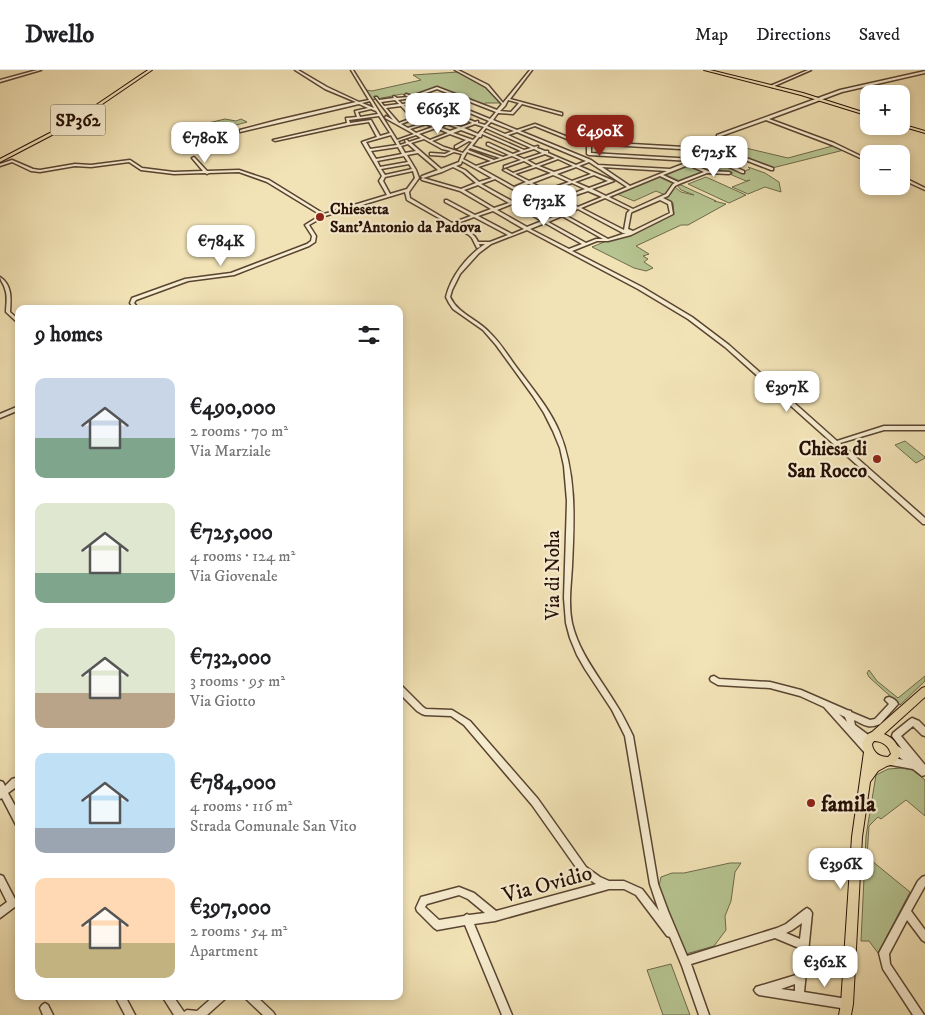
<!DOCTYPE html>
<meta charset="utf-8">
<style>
body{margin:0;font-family:"IM FELL DW Pica",serif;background:#f6f6f6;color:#202124;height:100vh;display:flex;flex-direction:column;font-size:19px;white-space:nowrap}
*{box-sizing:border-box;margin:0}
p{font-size:16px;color:#757577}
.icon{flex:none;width:28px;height:28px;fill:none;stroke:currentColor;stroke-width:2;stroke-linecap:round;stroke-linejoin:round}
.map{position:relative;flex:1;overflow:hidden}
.sheet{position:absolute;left:15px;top:235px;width:388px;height:695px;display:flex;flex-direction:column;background:#fff;border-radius:10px;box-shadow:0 2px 8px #0003}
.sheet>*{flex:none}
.fabs{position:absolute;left:860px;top:15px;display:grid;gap:10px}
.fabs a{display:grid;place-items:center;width:50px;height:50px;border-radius:10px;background:#fff;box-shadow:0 2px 8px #0003;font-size:25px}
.price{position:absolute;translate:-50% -42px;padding:0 11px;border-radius:10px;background:#fff;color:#222;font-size:16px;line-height:32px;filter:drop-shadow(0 1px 2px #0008)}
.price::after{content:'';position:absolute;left:50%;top:30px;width:15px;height:11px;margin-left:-8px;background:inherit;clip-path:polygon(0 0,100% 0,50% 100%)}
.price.on{background:#8f2418;color:#fff}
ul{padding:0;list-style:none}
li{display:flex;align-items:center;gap:15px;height:125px;padding:0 20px}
li span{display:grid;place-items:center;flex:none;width:140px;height:100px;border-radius:10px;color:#555}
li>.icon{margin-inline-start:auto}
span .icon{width:60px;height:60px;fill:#fffc;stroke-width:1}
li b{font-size:21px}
h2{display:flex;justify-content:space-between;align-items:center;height:60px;padding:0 20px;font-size:21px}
header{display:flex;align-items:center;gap:30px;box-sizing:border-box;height:70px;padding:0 25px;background:#fff;border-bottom:1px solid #e0e0e0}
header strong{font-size:24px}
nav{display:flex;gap:28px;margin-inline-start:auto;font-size:18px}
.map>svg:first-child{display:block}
.green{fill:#b6c491;stroke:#6e6a4c}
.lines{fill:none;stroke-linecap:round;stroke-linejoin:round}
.minor-casing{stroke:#594432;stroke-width:3}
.major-casing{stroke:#260f06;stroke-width:2}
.minor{fill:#f7edd0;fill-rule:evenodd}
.major{fill:#f2e3b6;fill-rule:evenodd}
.poi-dot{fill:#8f2418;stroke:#f7edd0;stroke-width:2}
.labels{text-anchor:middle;stroke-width:4.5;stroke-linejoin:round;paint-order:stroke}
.far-poi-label{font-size:16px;font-weight:bold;fill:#260f06;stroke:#f7edd0;text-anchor:start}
.shield{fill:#f7edd0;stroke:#655243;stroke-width:1}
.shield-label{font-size:18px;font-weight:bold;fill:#260f06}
.poi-label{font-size:19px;font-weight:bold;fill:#260f06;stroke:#f7edd0;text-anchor:end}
.street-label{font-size:19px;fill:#260f06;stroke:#f7edd0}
.near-poi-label{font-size:22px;font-weight:bold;fill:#260f06;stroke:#f7edd0;text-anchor:start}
.near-street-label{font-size:22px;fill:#260f06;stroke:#f7edd0}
</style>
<header>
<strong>Dwello</strong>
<nav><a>Map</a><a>Directions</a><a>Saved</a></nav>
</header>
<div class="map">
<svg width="925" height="945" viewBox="0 0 925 945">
<rect width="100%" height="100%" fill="#f2e3b6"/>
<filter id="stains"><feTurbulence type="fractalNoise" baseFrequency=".004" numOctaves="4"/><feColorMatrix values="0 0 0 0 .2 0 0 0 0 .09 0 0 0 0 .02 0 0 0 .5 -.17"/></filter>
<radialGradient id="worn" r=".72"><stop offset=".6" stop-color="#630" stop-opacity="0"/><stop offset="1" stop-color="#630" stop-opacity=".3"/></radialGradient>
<path class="green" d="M458 2 486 16 500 33H485L484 35 438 18 412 27 402 24 372 30 366 20 372 21 421 10 413 5Z
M225 49 236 51 241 49 247 52 208 63 211 66 235 62 207 68 185 79 175 70 207 65 200 55Z
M836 75 844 80 772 98 727 79 737 76 788 88Z
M707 88 742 102 750 99 748 97 765 103 779 112 781 122 765 117 748 124 732 117 750 110 746 111 699 91Z
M689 95 704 102 680 111 666 105Z
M659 107 674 114 665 125 656 121 634 131 617 124Z
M706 107 746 125 729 133 688 114Z
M677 115H681L716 131H714L726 134 688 155H681L636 176 649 184 643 186 648 189 644 192 653 198 646 201 634 198 592 177 604 172 603 171 631 165 674 144 673 133 664 129 670 125 675 117 681 122 694 125 681 120Z
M905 371 925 387V388L916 393 895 375Z
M869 600 877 611 898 628 925 606V611L900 635 869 607 867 603Z
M902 698 913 700 925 710V746L906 730 881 749 878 747 869 756 867 787 910 822 878 883 869 871H861L866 766 876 705 888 699Z
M730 793H741L735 802 731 831 725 846 726 860 714 876 686 884 659 816 661 807 672 803H684Z
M671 894 690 945H663L647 900Z"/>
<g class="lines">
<defs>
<path id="minor" d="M37 0H41L0 12V10Z
M295 0H298L327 17 359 32 369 30 351 0H353L397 70 414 64 385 48 386 46 393 50 375 27H377L379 30 394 28 393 27 394 26 397 28 408 27 405 25 406 24 412 26 437 17 497 40 502 34 486 17 455 0H458L488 15 503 33 530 0H532L510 29 562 43V45L522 34 513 44 498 43 493 50 517 60 535 54 578 71 720 79 729 75V74L717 67V65L840 20 925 1V3L842 22 769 49 834 73 869 90V92L832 75 766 50 721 66 733 74 732 77 725 80 773 98V100H771L722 81 710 86 744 101V103H742L707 87 691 94 708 101 729 102 731 103 729 104 707 103 679 114 675 116 668 126 663 128 671 132 673 144 631 165 608 171H597L572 181 642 217 692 247 729 275 837 371 884 356H925V360H884L840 373 925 448V454H923L725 277 688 249 638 219 527 160 491 174 479 183 460 204 452 220 450 227C458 244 477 249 489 262 500 272 508 286 517 298 532 318 549 338 559 361 577 404 574 451 572 496 571 515 568 534 572 553 579 584 601 609 617 636 623 645 628 656 633 666L658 814 668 841 687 886 777 858 786 854 804 840 807 838 810 840 812 843 804 922 847 929 850 931 852 934 850 937 847 939 759 925 756 923 754 920 756 917 796 905 799 878 775 868 691 894 709 945H699L682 896 670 867 667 866 636 825 624 819H609L495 851 474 854 512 945H502L465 855 437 860 434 858 417 841 416 838 421 827 459 817 474 823 496 841 596 814 580 803 532 735 464 655 451 646 425 645 422 644 417 641 399 623V615L402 616 423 637 426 639 452 640 470 651 538 729 586 797 600 807 609 811H624L642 819 659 841 650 814 625 666 612 640 585 599 577 585 570 568 566 553 564 528 567 431 564 396 560 378 553 361 544 343 533 326 496 275 483 260 453 239 449 233 446 227C451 206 467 186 485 174H479L480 177 477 178 472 168 469 165 407 130 405 122 325 146 309 155 316 166 315 172 309 176 234 205 188 211 136 230 134 233 139 239H134L130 233 132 228 185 209 231 203 307 174 311 171 312 166 305 155 321 145 267 112 239 102 209 103 207 104 205 103 174 104 141 100 129 92 91 97 75 96 40 102 31 101 12 92 0 96V94L12 90 33 99 40 100 75 94 91 95 130 90 142 98 174 102 203 101 192 88 194 87 207 101 239 100 269 110 324 144 387 125 379 111 382 106 362 72 377 67 369 52 349 55 275 71 273 70 347 53 346 48 357 47 355 41 368 38 359 34 240 62V60L278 50 356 32 325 19ZM437 19 496 42 490 49 426 23ZM424 24 489 51 485 55 478 53V51L475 52 442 38V37H440L414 27ZM411 28 420 32 402 34 398 30ZM395 30 399 34 384 36 381 32ZM508 30 519 33 511 42 500 41 505 36ZM370 31 374 38 362 33ZM423 33 437 38 415 47 404 35ZM401 36 412 48 399 53 386 38ZM371 39 376 41 378 44 360 47 358 42ZM440 40 459 47 447 52 427 44ZM424 45 444 53 436 56 417 48ZM379 46 390 63 380 66 371 50 350 53 349 50ZM462 48 472 53 461 57 449 53ZM414 49 423 53 408 58 401 54ZM491 52 514 61 505 64 487 56ZM426 54 433 57 416 63 410 59ZM447 54 458 58 450 61 439 57ZM475 54 484 57 478 64 464 58ZM535 56 577 73 587 74V84L589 85 691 91 670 99 598 95 591 90 520 61ZM436 58 448 63 430 70 419 64ZM486 58 531 78 524 80 483 62ZM461 60 477 66 473 70 453 63ZM517 62 586 91 576 95 548 83V81H545L537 78 538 76 534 77 508 65ZM450 64 466 70 455 76V78H457L469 71 472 72 463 83 444 77 432 71ZM482 64 521 81 513 84 489 73H487V75L509 85 503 87 472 76 479 67H481ZM391 65 397 75 370 79 366 72ZM416 65 421 68 409 72 407 70H405L406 73 400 75 398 71ZM424 69 442 79 451 81 445 84 431 83H430V85L445 86 454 82 462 84 459 92 441 99 411 73ZM408 74 416 81 405 83 401 76ZM591 74 716 81 695 89 591 83ZM398 77 402 84 376 89 371 81ZM470 78 500 88 494 90 468 80ZM534 79 542 83 524 89 515 85ZM467 82 491 91 476 96 463 89ZM418 83 438 100 422 106 421 107 423 108 421 109 422 110 460 121 491 139 475 145 447 130H445V132L471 146 452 153 410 128 409 122 419 108 416 100 407 85ZM545 84 555 88 536 95 527 90ZM404 86 408 92 380 97 377 91ZM512 86 521 90 504 96V98L524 91 533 96 513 103 506 99 503 100 526 112 514 117 478 97ZM558 89 573 96 554 102 539 96ZM462 91 492 108 479 112 465 100 456 96 461 94ZM589 92 627 117 606 126 592 119 614 111 579 96ZM409 94 412 99 385 105 381 99ZM688 95 704 102 678 112 663 105ZM453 97 463 102 476 113 461 119 423 108 442 102ZM536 97 551 103 529 111 515 104ZM576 97 591 104 572 111 557 104ZM602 97 667 101 630 116ZM413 101 415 108 407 119 390 124 383 111 385 107ZM553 105 569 112 546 120 532 113ZM594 105 608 111 589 118 575 112ZM660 106 675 113 673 114 666 124 633 139 609 127ZM495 109 526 127 512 131 481 114ZM572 113 585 119 561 128 549 121ZM529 114 542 121 530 125 516 118ZM478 115 509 133 494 138 464 120ZM588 121 602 127 578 137 564 129ZM545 122 575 138 562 143 532 127ZM529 128 559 145 545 150 515 133ZM605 128 630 140 627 143 624 160 581 138ZM660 130 668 134 670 143 633 161 628 159 631 143 632 142ZM512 134 542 151 527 157 497 140ZM578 139 623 163H626L608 169 565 145ZM493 141 524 159 512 164 478 146ZM562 146 603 169H596L586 173 548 152ZM474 147 508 165 490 172H478C474 162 464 159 455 154ZM545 153 582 174 569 179 530 159ZM459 825 468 829 485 843 469 845 467 844 464 846 439 850 425 837 427 834ZM802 853 800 869 786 863 792 860ZM795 914V921L781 919Z
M808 0H811L772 17 770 16Z
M901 106 925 118V120L901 109Z
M0 207C12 215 11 228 10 242L19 250V254L6 242C6 235 8 226 5 219 4 214 1 212 0 207Z
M19 336V340L0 348V344Z
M714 606 719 609 770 612 801 620 847 640 851 641V642L870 650 875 649 889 634 885 630 886 628 889 627C893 628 896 630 898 634L880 654C868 659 865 655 854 650L855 655 871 667 872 670 871 673H867L872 680 871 683 868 684 865 683 824 637 800 626 770 618 718 615 711 611 710 609 711 607ZM839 644 845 647 847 652Z
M912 648 919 651 925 657V666L922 665 913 656 901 666 925 695V705L922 706 913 699 891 695 888 694 887 691 888 688 891 687 903 690 893 682 892 679 893 676 896 675 902 679 892 666 893 663 909 650Z
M19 707V715L8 723 19 743V756L16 755 2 728 0 729V711L3 712 5 716 12 709Z
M0 805 3 806 17 833 16 836 0 848V837L7 832 0 818Z
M925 806V816L911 841 925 860V872L922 870 907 850 889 884 890 894 924 945H913L883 899 879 883 918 811 922 807Z
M115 926H125L135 945H125Z
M162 926H173L184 942 187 940 197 941 214 926H227L225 929 207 945H174Z
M244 926H256L273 942 275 945H263L246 929Z
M45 933 48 935 53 945H43L40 938 42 935Z"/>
<path id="major" d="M148 0H152L73 54 0 92V89L71 52Z
M704 0H710L803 23 869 44V46L801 25Z
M901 54 925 61V63L901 56Z
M925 617V627L884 664C894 668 898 675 901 685L894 694 887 696 878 701 870 712 862 767 853 934 851 945H839L841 934 852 767 864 682 862 673 868 664 872 662 922 618ZM874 671C882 671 889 676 891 684L888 687C880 687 873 683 872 674Z"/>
</defs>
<use href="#minor" class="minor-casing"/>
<use href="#major" class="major-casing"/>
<use href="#minor" class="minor"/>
<use href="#major" class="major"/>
</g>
<g class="poi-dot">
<circle cx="320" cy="147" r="5"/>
<circle cx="877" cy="389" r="5"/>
<circle cx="811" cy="733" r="5"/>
</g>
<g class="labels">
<g class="far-poi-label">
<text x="330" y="144">Chiesetta<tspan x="330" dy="18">Sant'Antonio da Padova</tspan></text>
</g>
<rect class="shield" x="50.5" y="34.5" width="55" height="31" rx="4"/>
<g class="shield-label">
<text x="78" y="56">SP362</text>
</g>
<g class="poi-label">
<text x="867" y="385">Chiesa di<tspan x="867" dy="22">San Rocco</tspan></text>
</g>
<g class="street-label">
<text transform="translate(552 505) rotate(-90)" y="7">Via di Noha</text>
</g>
<g class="near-poi-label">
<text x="821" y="741">famila</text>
</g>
<g class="near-street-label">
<text transform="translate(547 813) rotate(-15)" y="8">Via Ovidio</text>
</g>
</g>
<rect width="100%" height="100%" filter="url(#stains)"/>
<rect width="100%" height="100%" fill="url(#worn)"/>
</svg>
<div class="fabs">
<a>+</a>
<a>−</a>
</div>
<b class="price" style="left:438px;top:65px">€663K</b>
<b class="price on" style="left:600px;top:87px">€490K</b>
<b class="price" style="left:205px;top:94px">€780K</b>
<b class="price" style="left:714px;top:108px">€725K</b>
<b class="price" style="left:544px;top:157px">€732K</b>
<b class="price" style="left:221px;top:197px">€784K</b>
<b class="price" style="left:787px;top:343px">€397K</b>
<b class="price" style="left:841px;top:820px">€396K</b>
<b class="price" style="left:825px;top:918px">€362K</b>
<section class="sheet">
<h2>9 homes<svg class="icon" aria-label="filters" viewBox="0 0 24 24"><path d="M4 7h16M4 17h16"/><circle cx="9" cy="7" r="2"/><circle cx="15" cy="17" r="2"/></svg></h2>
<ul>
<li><span style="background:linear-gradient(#c9d6e8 60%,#7fa58c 0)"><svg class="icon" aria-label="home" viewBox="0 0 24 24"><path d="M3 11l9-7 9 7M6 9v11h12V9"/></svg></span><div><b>€490,000</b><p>2 rooms · 70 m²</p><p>Via Marziale</p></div></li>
<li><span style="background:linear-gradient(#dfe7d0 70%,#7fa58c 0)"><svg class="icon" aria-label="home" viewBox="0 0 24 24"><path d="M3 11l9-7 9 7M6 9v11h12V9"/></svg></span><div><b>€725,000</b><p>4 rooms · 124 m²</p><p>Via Giovenale</p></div></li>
<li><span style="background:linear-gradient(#dfe7d0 65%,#b9a48a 0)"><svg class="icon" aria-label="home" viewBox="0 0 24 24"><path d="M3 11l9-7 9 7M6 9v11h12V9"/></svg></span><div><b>€732,000</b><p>3 rooms · 95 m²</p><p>Via Giotto</p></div></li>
<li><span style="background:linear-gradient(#bfe0f5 75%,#9aa5b1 0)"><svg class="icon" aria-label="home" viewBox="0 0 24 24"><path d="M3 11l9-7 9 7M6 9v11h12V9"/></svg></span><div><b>€784,000</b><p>4 rooms · 116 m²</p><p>Strada Comunale San Vito</p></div></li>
<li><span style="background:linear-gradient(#ffd9b3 65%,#c2b280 0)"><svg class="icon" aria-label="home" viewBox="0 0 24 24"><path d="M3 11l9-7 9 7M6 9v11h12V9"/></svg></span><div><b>€397,000</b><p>2 rooms · 54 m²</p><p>Apartment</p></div></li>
</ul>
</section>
</div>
